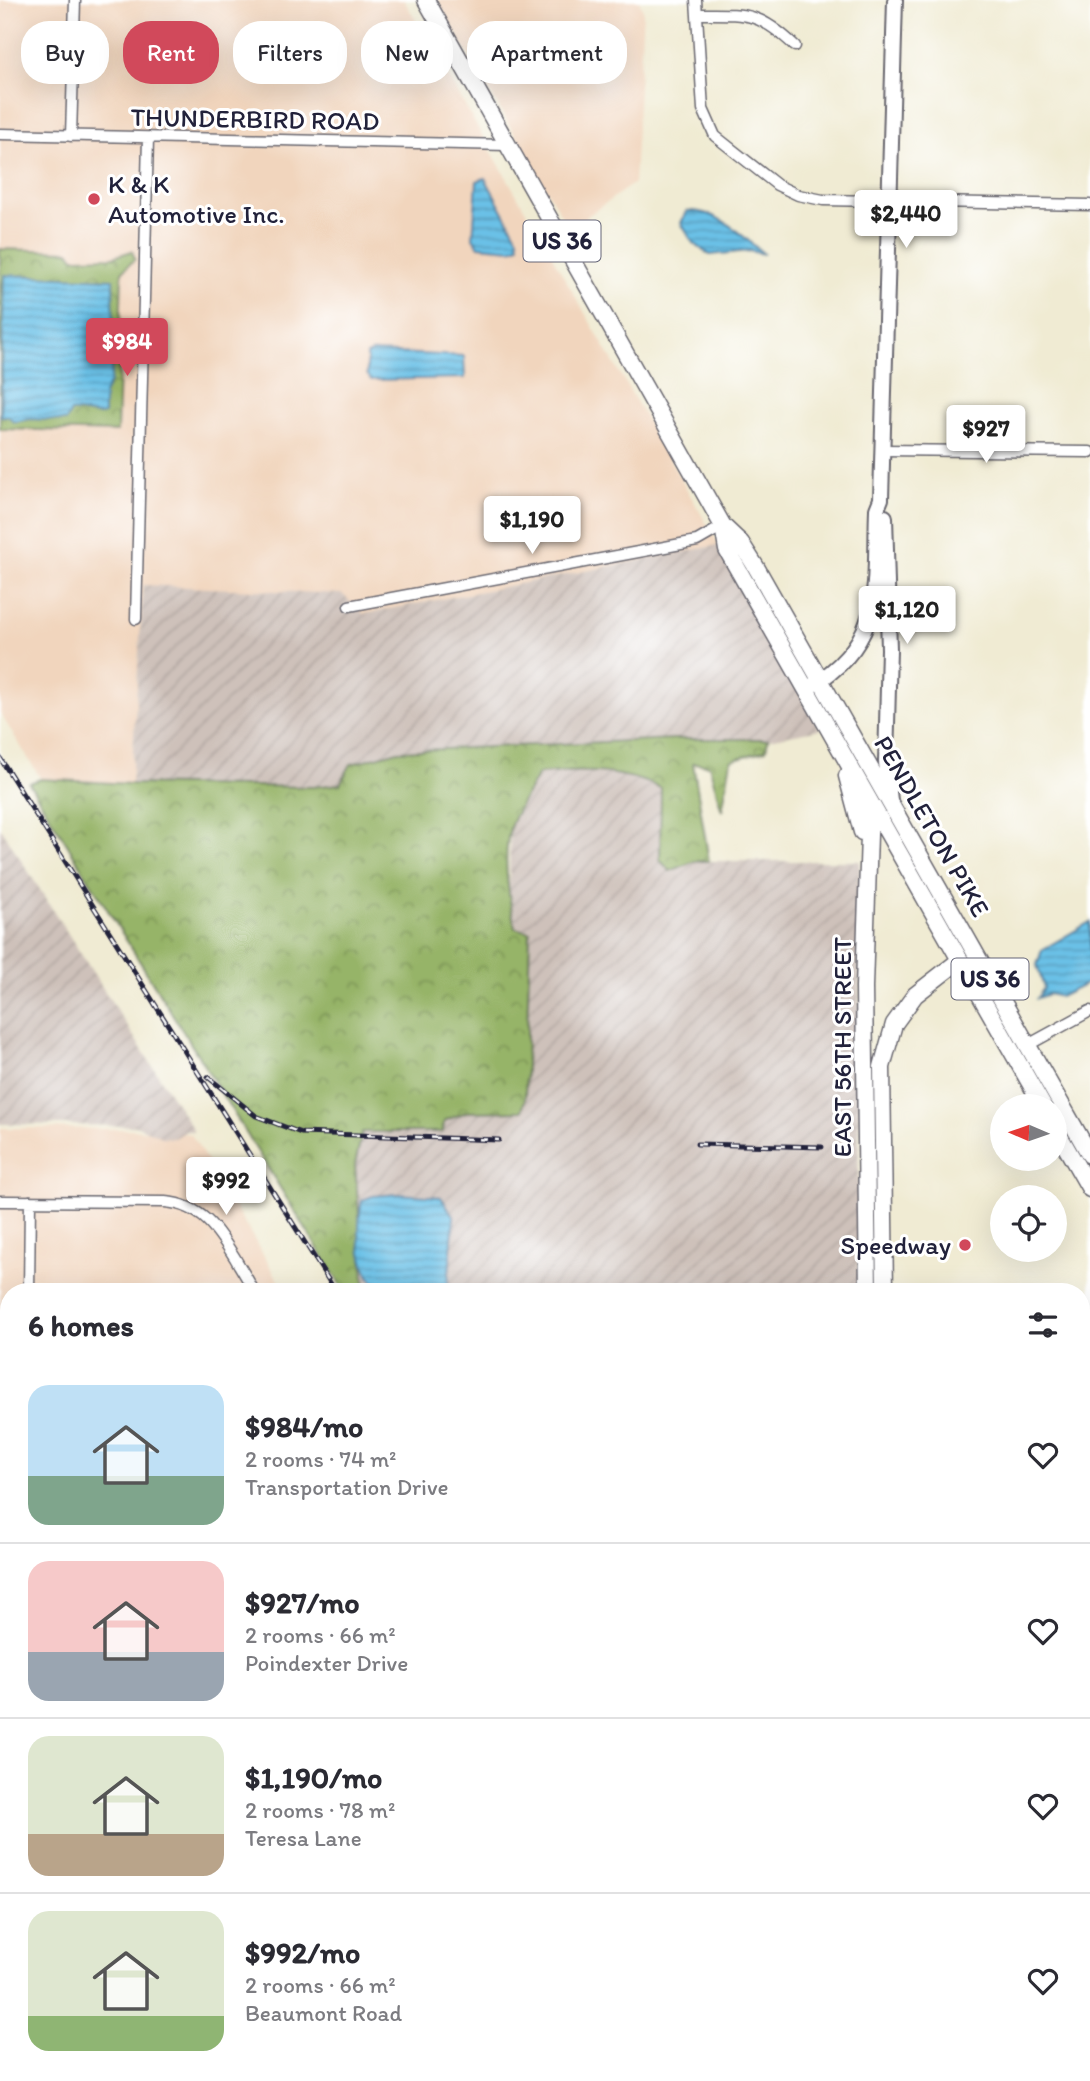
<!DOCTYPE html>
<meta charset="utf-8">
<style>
body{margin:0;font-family:Itim,sans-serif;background:#f2f2f3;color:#2b2b33;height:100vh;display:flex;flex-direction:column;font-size:26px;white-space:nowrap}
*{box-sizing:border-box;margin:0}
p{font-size:23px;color:#7c7c81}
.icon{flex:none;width:38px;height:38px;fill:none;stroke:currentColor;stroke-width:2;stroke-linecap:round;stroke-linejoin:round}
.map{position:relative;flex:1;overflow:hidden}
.drawer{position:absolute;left:0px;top:1283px;width:1090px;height:800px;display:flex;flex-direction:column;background:#fff;border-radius:28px 28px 0 0;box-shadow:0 7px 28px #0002}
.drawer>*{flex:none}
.top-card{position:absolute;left:21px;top:21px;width:700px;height:63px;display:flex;gap:14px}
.needle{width:46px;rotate:272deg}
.controls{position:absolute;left:990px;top:1094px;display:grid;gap:14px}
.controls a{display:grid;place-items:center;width:77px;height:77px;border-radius:50%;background:#fff;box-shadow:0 7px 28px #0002;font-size:35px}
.price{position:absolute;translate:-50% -60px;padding:0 16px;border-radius:7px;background:#fff;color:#222;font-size:23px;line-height:46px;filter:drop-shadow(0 2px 4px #0008)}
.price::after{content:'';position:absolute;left:50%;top:42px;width:21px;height:16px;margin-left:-10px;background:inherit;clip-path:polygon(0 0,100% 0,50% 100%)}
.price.on{background:#d1495b;color:#fff}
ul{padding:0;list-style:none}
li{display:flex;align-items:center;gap:21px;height:175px;padding:0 28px}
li+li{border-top:2px solid #e1e1e2}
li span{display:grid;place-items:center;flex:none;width:196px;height:140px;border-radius:21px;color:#555}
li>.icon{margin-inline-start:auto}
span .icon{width:84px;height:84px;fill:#fffc;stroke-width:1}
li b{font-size:30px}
h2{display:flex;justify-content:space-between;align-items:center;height:84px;padding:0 28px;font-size:30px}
.pill{padding:0 24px;border-radius:28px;background:#fff;box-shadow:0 7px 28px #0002;font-size:24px;line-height:63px}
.pill.on{background:#d1495b;color:#fff}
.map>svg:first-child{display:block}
.built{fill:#f1d5bd}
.industrial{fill:url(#industrial-furrows)}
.grass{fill:url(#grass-dots);stroke:#707a58;stroke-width:2}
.forest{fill:url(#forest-crowns);stroke:#5c6b51;stroke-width:2}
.water{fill:url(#water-rules);stroke:#467291;stroke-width:2}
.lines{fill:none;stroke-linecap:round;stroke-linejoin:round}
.stream{stroke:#6bc1e7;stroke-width:2.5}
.minor-casing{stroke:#6a6870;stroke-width:13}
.tertiary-casing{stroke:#6a6870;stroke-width:16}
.secondary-casing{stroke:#6a6870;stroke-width:18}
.primary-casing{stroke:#6a6870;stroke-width:19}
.minor{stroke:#fff;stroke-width:10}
.tertiary{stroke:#fff;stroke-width:12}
.secondary{stroke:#fff;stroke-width:14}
.primary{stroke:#fff;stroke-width:16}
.rail-casing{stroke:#22223b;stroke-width:5}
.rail{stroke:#fff;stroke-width:2.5;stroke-dasharray:8;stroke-linecap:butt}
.poi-dot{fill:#d1495b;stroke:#fff;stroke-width:2.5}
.labels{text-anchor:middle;stroke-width:6;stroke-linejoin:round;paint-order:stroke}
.shield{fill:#fff;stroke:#646476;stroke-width:2}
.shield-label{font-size:24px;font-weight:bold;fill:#22223b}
.street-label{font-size:26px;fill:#22223b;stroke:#fff}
.poi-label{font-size:26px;fill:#22223b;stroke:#fff;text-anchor:start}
</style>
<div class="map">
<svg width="1090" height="2081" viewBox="0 0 1090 2081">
<defs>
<pattern id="industrial-furrows" width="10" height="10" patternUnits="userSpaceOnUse" patternTransform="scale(1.75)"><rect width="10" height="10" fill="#cec1ba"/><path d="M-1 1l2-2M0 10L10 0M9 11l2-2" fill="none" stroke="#b1a6a1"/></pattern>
<pattern id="grass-dots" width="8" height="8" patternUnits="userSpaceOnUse" patternTransform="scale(1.75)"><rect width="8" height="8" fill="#bed276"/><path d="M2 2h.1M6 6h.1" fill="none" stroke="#a3b467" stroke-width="1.8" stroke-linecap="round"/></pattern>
<pattern id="forest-crowns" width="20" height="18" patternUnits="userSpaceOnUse" patternTransform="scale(1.75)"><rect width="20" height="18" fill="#96b467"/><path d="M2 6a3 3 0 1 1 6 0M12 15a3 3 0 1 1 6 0" fill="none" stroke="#7a9256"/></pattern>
<pattern id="water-rules" width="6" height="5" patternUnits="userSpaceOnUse" patternTransform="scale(1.75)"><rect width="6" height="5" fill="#6bc1e7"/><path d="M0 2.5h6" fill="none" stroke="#589cbc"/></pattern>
</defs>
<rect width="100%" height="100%" fill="#fff"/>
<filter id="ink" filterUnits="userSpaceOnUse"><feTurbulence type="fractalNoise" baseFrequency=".0143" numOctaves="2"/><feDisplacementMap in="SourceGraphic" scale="14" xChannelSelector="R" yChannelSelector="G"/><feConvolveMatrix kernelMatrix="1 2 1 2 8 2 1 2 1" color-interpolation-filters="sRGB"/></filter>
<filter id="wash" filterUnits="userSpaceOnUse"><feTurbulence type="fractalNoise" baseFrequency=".00686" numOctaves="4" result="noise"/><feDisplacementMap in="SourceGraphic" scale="28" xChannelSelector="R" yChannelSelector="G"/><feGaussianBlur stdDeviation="1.57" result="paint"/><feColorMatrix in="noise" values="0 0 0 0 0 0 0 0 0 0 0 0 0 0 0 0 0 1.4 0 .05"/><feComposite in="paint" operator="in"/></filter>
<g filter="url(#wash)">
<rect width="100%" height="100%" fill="#f0ebd3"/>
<path class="built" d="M0 0H404L719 545 364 614 143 585 131 784 41 779 0 713Z
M437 0H639L643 10 634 183 569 229Z
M0 1128 130 1129 191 1134 285 1291 9 1292V2005H0Z"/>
<path class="industrial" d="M719 545 820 729 759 741 675 739 446 748 340 784 312 787 131 784 143 585 342 594 364 614Z
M568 770 625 774 661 788 670 871 695 861H860L858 1291H365L355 1165 362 1132H443L444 1121 466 1112 522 1111 529 932 515 929 509 897 510 827 538 773Z
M0 827 194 1131H185L174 1138 162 1137 138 1126 0 1124Z"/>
<path class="grass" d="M538 2074H794L798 2081H538Z"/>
<path class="forest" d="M0 249 69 251 74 258 113 257 132 251 135 259 122 272 117 432 0 429Z
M675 739H768L766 750 731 760 722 811 709 765 693 763 709 861H695L670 871 660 860 661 788C622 770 581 769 538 774 530 791 515 810 510 828 502 860 509 897 515 928L530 932 525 1099 522 1111 466 1112 444 1121 443 1132H362L355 1165 365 1291H344L29 783 41 779 131 784 312 787 340 784 351 764 398 751Z"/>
<path class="water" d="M485 178 518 238 519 246 511 249 479 246 473 238 477 181Z
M687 211C720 210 739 234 764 254L749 251 710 255 693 243 681 223Z
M4 275 113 279 114 351 110 382 104 394V414C93 418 84 410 71 412L66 421 31 419 14 422 8 416H1Z
M373 352 464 356 465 378 371 380 367 374V355Z
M1090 922V982L1060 997 1049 994 1037 998 1044 988 1037 965 1042 950Z
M398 1194 441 1197 454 1217 448 1285C436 1293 425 1292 411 1292 405 1292 396 1293 389 1292 356 1282 356 1226 362 1200L373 1196Z"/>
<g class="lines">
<path class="stream" d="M390 2081 397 2074"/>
</g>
</g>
<g filter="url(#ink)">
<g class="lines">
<defs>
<path id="minor" d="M696 0 703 109 715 136 777 185 798 195 823 200 1090 205
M697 14C746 14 758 11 795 46
M0 134 508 145
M71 136 75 0
M882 450 1090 452
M349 606 697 541 723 526
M136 619 148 138
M1028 1045 1090 1011
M0 1201 165 1202C202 1205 217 1229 235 1258 241 1269 249 1280 254 1292
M29 1292 30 1201
M1082 1642H1090
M1082 1779H1090
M0 2014H9
M1082 2046H1090
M88 2074 106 2081
M215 2074 219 2081
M364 2074 376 2081
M477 2074 478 2081
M20 2081 24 2074
M177 2081 181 2074
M287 2081 296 2074
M460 2081 462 2074
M538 2081V2074"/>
<path id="tertiary" d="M1082 1330H1090"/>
<path id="secondary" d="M885 517 889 649 886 762 890 801
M811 686C886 641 874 586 877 509L881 499 895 0"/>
<path id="primary" d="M426 0 723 526 741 543 756 567 1090 1155
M723 526 727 550 1043 1106
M847 776 862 832
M1055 1128 1090 1189
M868 1292 864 987 870 804
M885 1292 882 1067 894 1024 915 995 960 960
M859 2081 860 2074
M872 2081V2074"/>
</defs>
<use href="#minor" class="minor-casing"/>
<use href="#tertiary" class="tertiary-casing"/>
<use href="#secondary" class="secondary-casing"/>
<use href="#primary" class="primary-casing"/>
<use href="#minor" class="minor"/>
<use href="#tertiary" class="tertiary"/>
<use href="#secondary" class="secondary"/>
<use href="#primary" class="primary"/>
<defs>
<path id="rail" d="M0 758 336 1292
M208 1077 256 1116 301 1133 499 1140
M697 1144 822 1147
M825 2074 830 2081"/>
</defs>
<use href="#rail" class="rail-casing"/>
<use href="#rail" class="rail"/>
</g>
</g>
<g class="poi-dot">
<circle cx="94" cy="199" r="7"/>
<circle cx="965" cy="1245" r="7"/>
</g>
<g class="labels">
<g class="shield">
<rect x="523.5" y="220.5" width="77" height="41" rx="5"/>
<rect x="951.5" y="958.5" width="77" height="41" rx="5"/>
</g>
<g class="shield-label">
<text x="562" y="249">US 36</text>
<text x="990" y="987">US 36</text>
</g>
<g class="street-label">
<text transform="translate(255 119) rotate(1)" y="9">THUNDERBIRD ROAD</text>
<text transform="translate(932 826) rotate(60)" y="9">PENDLETON PIKE</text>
<text transform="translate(842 1047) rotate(-90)" y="9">EAST 56TH STREET</text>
</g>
<g class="poi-label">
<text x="108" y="193">K &amp; K<tspan x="108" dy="30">Automotive Inc.</tspan></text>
<text x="951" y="1254" text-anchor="end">Speedway</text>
</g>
</g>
</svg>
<div class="controls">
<a><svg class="needle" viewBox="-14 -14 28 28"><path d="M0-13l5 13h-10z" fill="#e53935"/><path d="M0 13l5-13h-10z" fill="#7c7c81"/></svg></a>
<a><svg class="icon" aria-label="locate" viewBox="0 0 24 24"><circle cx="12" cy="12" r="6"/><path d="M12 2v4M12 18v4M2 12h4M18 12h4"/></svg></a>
</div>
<b class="price" style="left:906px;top:250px">$2,440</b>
<b class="price on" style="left:127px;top:378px">$984</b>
<b class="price" style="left:986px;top:465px">$927</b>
<b class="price" style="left:532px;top:556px">$1,190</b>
<b class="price" style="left:907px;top:646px">$1,120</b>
<b class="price" style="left:226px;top:1217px">$992</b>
<div class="top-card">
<a class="pill">Buy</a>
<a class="pill on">Rent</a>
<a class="pill">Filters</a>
<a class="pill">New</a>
<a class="pill">Apartment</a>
</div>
<section class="drawer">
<h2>6 homes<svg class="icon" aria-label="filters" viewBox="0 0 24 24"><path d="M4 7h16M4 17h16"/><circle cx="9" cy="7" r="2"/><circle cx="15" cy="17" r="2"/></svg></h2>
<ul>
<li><span style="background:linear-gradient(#bfe0f5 65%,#7fa58c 0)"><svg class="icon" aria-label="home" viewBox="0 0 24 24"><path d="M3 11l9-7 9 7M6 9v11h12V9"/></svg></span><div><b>$984/mo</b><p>2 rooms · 74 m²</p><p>Transportation Drive</p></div><svg class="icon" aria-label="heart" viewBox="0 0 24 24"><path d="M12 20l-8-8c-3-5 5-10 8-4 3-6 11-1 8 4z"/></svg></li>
<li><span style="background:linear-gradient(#f6c9c9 65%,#9aa5b1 0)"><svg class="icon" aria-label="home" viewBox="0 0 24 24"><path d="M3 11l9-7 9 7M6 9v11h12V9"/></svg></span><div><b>$927/mo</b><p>2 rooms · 66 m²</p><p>Poindexter Drive</p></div><svg class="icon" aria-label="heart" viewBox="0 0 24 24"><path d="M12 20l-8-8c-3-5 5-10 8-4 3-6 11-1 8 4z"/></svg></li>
<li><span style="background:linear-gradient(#dfe7d0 70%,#b9a48a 0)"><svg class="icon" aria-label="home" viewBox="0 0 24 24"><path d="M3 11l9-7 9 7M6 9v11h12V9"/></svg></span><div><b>$1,190/mo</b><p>2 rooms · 78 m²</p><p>Teresa Lane</p></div><svg class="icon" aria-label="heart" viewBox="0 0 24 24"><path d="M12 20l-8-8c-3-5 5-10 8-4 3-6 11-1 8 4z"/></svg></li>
<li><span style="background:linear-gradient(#dfe7d0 75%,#8fb573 0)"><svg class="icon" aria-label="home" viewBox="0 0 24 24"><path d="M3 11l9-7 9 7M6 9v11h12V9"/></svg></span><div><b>$992/mo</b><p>2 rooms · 66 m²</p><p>Beaumont Road</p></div><svg class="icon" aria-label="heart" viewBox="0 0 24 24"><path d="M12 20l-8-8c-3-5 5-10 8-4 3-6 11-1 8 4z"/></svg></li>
</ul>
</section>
</div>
